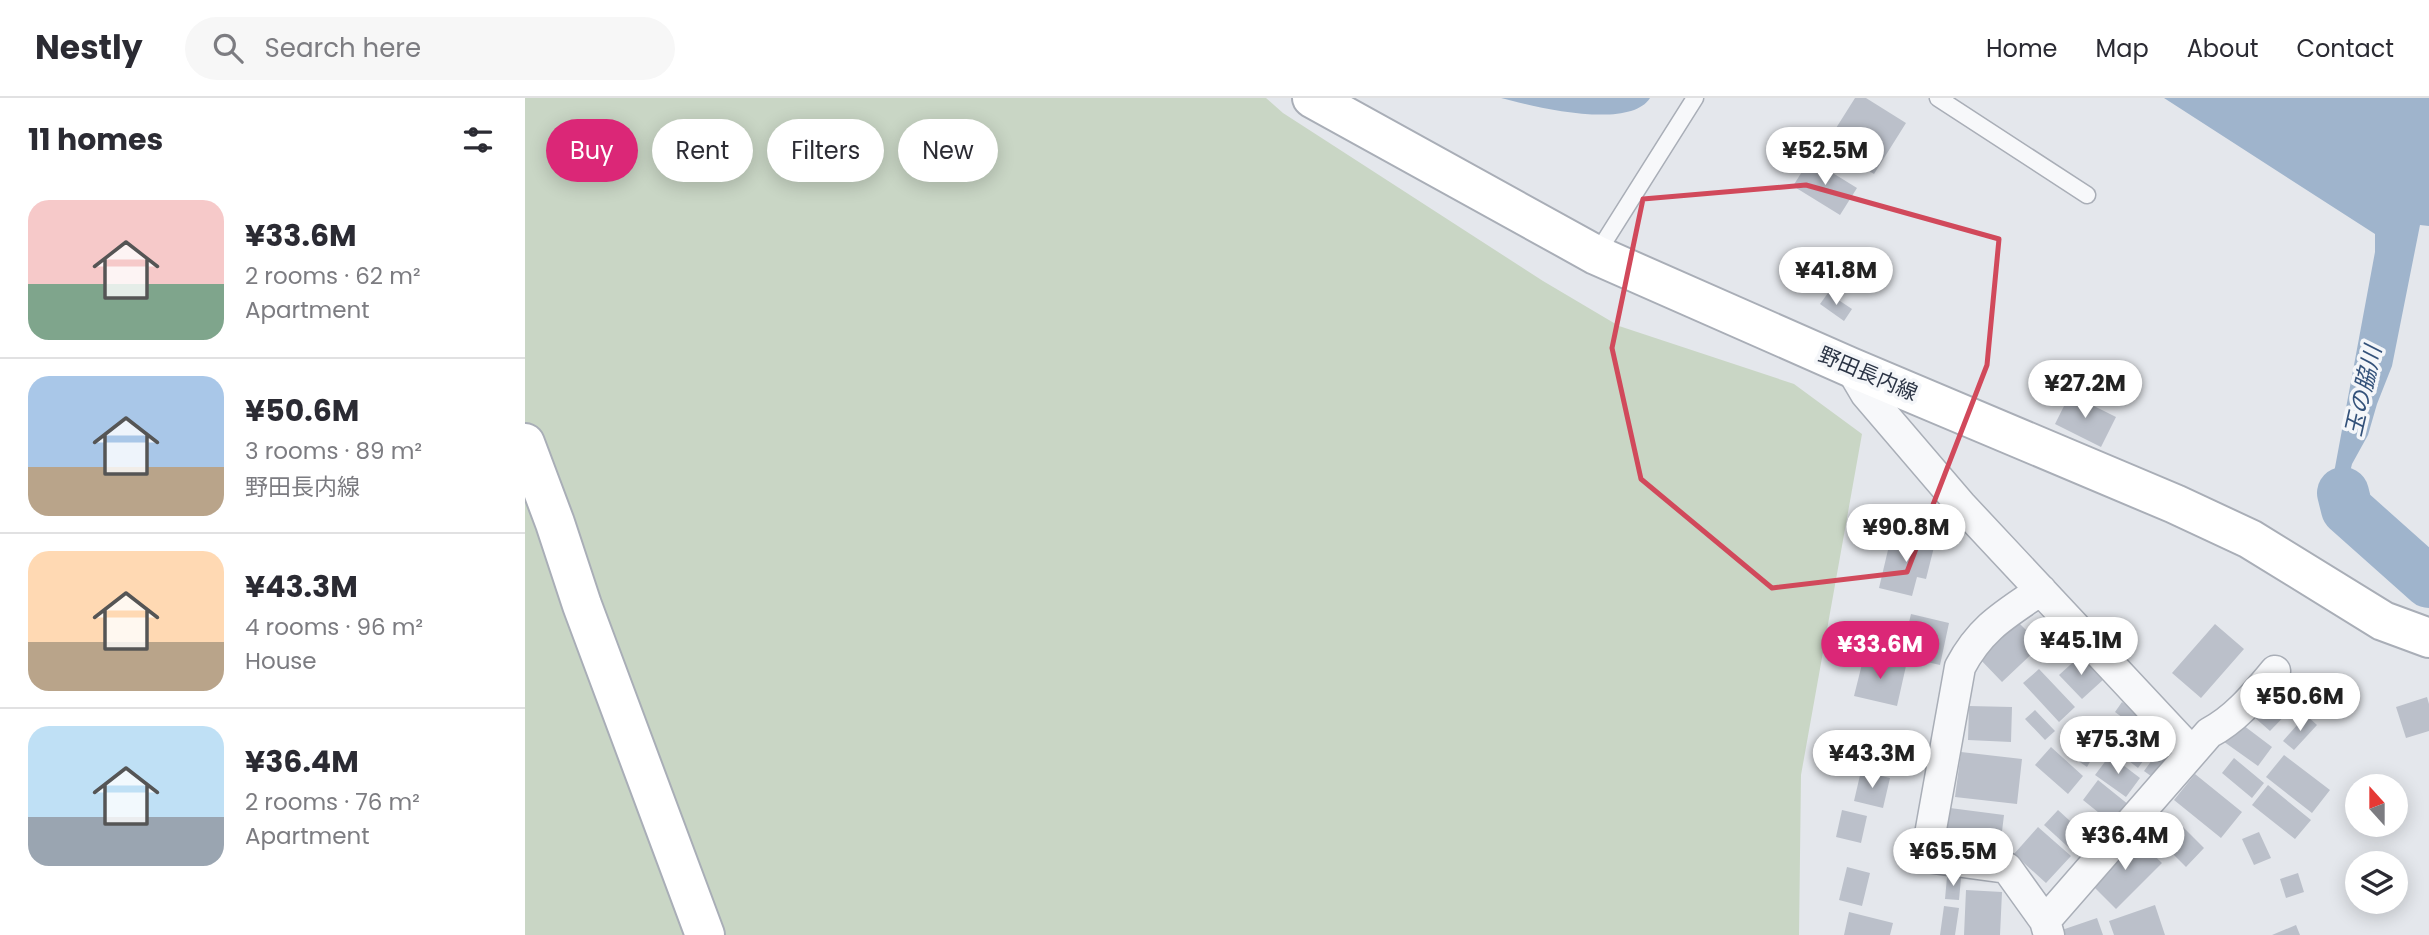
<!DOCTYPE html>
<meta charset="utf-8">
<style>
body{margin:0;font-family:Poppins,"Noto Sans JP",sans-serif;background:#f7f7f7;color:#2b2b33;height:100vh;display:flex;flex-direction:column;font-size:26px;white-space:nowrap}
*{box-sizing:border-box;margin:0}
p{font-size:23px;color:#7c7c81}
.icon{flex:none;width:38px;height:38px;fill:none;stroke:currentColor;stroke-width:2;stroke-linecap:round;stroke-linejoin:round}
.map{position:relative;flex:1;overflow:hidden}
.sheet{display:flex;flex-direction:column;background:#fff;width:525px}
.sheet>*{flex:none}
.banner{position:absolute;left:21px;top:21px;width:665px;height:63px;display:flex;gap:14px}
.needle{width:46px;rotate:339deg}
.controls{position:absolute;left:1820px;top:676px;display:grid;gap:14px}
.controls a{display:grid;place-items:center;width:63px;height:63px;border-radius:50%;background:#fff;box-shadow:0 4px 18px #0003;font-size:35px}
.price{position:absolute;translate:-50% -60px;padding:0 16px;border-radius:24px;background:#fff;color:#222;font-size:23px;line-height:46px;filter:drop-shadow(0 2px 4px #0008)}
.price::after{content:'';position:absolute;left:50%;top:42px;width:21px;height:16px;margin-left:-10px;background:inherit;clip-path:polygon(0 0,100% 0,50% 100%)}
.price.active{background:#db2777;color:#fff}
ul{padding:0;list-style:none}
li{display:flex;align-items:center;gap:21px;height:175px;padding:0 28px}
li+li{border-top:2px solid #e1e1e2}
li span{display:grid;place-items:center;flex:none;width:196px;height:140px;border-radius:21px;color:#555}
li>.icon{margin-inline-start:auto}
span .icon{width:84px;height:84px;fill:#fffc;stroke-width:1}
li b{font-size:30px}
h2{display:flex;justify-content:space-between;align-items:center;height:84px;padding:0 28px;font-size:30px}
.tag{padding:0 24px;border-radius:32px;background:#fff;box-shadow:0 4px 18px #0003;font-size:24px;line-height:63px}
.tag.active{background:#db2777;color:#fff}
header{display:flex;align-items:center;gap:42px;box-sizing:border-box;height:98px;padding:0 35px;background:#fff;border-bottom:2px solid #e1e1e2}
header strong{font-size:33px}
nav{display:flex;gap:38px;margin-inline-start:auto;font-size:24px}
.search{width:490px;height:63px;background:#f7f7f7;display:flex;align-items:center;gap:18px;box-sizing:border-box;padding:0 24px;border-radius:38px;color:#7c7c81;font-size:26px}
main{display:flex;flex:1;min-height:0}
.map>svg:first-child{display:block}
.green{fill:#c9d6c5}
.water{fill:#9fb4cc}
.lines{fill:none;stroke-linecap:round;stroke-linejoin:round}
.river{stroke:#9fb4cc;stroke-width:52}
.building{fill:#bbc0ca}
.lane-casing{stroke:#a9aeb7;stroke-width:19}
.street-casing{stroke:#a9aeb7;stroke-width:33}
.secondary-casing{stroke:#a9aeb7;stroke-width:42}
.lane{stroke:#f7f8fa;stroke-width:16}
.street{stroke:#f7f8fa;stroke-width:30}
.secondary{stroke:#fff;stroke-width:38}
.marked{fill:none;stroke:#d1495b;stroke-width:5;stroke-linejoin:round}
.labels{text-anchor:middle;stroke-width:7;stroke-linejoin:round;paint-order:stroke}
.street-label{font-size:21px;fill:#2b3445;stroke:#f4f6f9}
.water-label{font-size:23px;font-style:italic;fill:#34527a;stroke:#f4f6f9}
</style>
<header>
<strong>Nestly</strong>
<div class="search"><svg class="icon" aria-label="search" viewBox="0 0 24 24"><circle cx="10" cy="10" r="6"/><path d="M15 15l6 6"/></svg>Search here</div>
<nav><a>Home</a><a>Map</a><a>About</a><a>Contact</a></nav>
</header>
<main>
<section class="sheet">
<h2>11 homes<svg class="icon" aria-label="filters" viewBox="0 0 24 24"><path d="M4 7h16M4 17h16"/><circle cx="9" cy="7" r="2"/><circle cx="15" cy="17" r="2"/></svg></h2>
<ul>
<li><span style="background:linear-gradient(#f6c9c9 60%,#7fa58c 0)"><svg class="icon" aria-label="home" viewBox="0 0 24 24"><path d="M3 11l9-7 9 7M6 9v11h12V9"/></svg></span><div><b>¥33.6M</b><p>2 rooms · 62 m²</p><p>Apartment</p></div></li>
<li><span style="background:linear-gradient(#a9c7e8 65%,#b9a48a 0)"><svg class="icon" aria-label="home" viewBox="0 0 24 24"><path d="M3 11l9-7 9 7M6 9v11h12V9"/></svg></span><div><b>¥50.6M</b><p>3 rooms · 89 m²</p><p>野田長内線</p></div></li>
<li><span style="background:linear-gradient(#ffd9b3 65%,#b9a48a 0)"><svg class="icon" aria-label="home" viewBox="0 0 24 24"><path d="M3 11l9-7 9 7M6 9v11h12V9"/></svg></span><div><b>¥43.3M</b><p>4 rooms · 96 m²</p><p>House</p></div></li>
<li><span style="background:linear-gradient(#bfe0f5 65%,#9aa5b1 0)"><svg class="icon" aria-label="home" viewBox="0 0 24 24"><path d="M3 11l9-7 9 7M6 9v11h12V9"/></svg></span><div><b>¥36.4M</b><p>2 rooms · 76 m²</p><p>Apartment</p></div></li>
</ul>
</section>
<div class="map">
<svg width="1904" height="837" viewBox="0 0 1904 837">
<rect width="100%" height="100%" fill="#e4e7ec"/>
<path class="green" d="M0 0H741L758 15 1018 183 1094 228 1269 286 1337 336 1276 677 1274 837H0Z"/>
<path class="water" d="M976 0H1125C1104 33 1007 8 976 0Z
M1639 0H1904V128L1895 127 1867 268 1852 306 1843 337 1827 366 1823 382 1824 394 1831 409 1869 441 1858 459C1837 439 1809 421 1806 391L1850 154V136Z"/>
<g class="lines">
<path class="river" d="M1818 395 1822 411 1904 484"/>
</g>
<path class="building" d="M1330 0H1341L1381 25 1349 76 1301 46Z
M1285 61 1332 90 1315 117 1268 88Z
M1303 195 1327 211 1319 223 1295 206Z
M1545 296 1591 319 1576 349 1530 326Z
M1367 435 1410 445 1401 481 1392 479 1387 498 1354 490Z
M1386 516 1424 525 1415 567 1376 558Z
M1490 521 1516 547 1477 584 1452 558Z
M1690 526 1719 551 1676 600 1647 575Z
M1556 557 1579 581 1557 601 1534 577Z
M1339 558 1381 568 1372 608 1329 598Z
M1514 571 1550 609 1534 624 1498 585Z
M1742 588 1767 610 1745 633 1720 611Z
M1800 589 1819 602 1806 620 1787 606Z
M1902 599 1904 606V633L1881 640 1871 609Z
M1597 604 1629 626 1621 637 1590 614Z
M1444 608 1487 609 1486 644 1443 642Z
M1510 612 1530 633 1520 642 1500 621Z
M1781 617 1792 627 1769 652 1758 643Z
M1710 621 1747 649 1733 668 1695 641Z
M1607 631 1629 648 1613 670 1591 653Z
M1557 647 1570 655 1562 669 1549 660Z
M1526 649 1558 678 1543 696 1510 667Z
M1635 651 1646 659 1630 681 1619 673Z
M1436 654 1497 661 1492 706 1430 699Z
M1585 657 1615 680 1601 699 1570 677Z
M1759 657 1805 692 1787 715 1741 679Z
M1709 660 1739 685 1727 700 1697 675Z
M1336 673 1365 680 1358 710 1329 703Z
M1670 676 1717 714 1696 740 1649 702Z
M1573 682 1604 707 1589 727 1558 702Z
M1743 687 1786 722 1770 741 1727 707Z
M1425 710 1479 717 1475 750 1420 743Z
M1317 712 1342 718 1336 745 1311 739Z
M1533 712 1567 743 1553 758 1519 727Z
M1646 717 1679 750 1661 769 1628 736Z
M1513 729 1546 758 1521 785 1489 756Z
M1734 734 1746 760 1729 767 1717 741Z
M1608 737 1637 765 1591 811 1563 783Z
M1322 769 1345 775 1337 808 1314 802Z
M1773 775 1779 794 1761 800 1755 781Z
M1422 779 1436 780 1434 802 1420 801Z
M1441 792 1477 794 1475 837H1439Z
M1630 807 1640 837H1589L1584 823Z
M1419 808 1434 810 1430 837H1415Z
M1324 814 1368 825 1365 837H1319Z
M1572 820 1578 837H1533L1531 834Z
M1771 827 1775 837H1747Z"/>
<g class="lines">
<defs>
<path id="lane" d="M1413 0 1562 97
M1071 157 1170 0"/>
<path id="street" d="M1325 269 1341 296 1436 407 1667 654
M1516 492C1481 516 1456 529 1435 569L1401 759 1482 770 1520 823
M1524 837 1520 823 1684 635C1712 620 1730 597 1750 573"/>
<path id="secondary" d="M787 0 1071 157 1325 269 1650 406 1725 441 1858 523 1904 540
M0 345 30 425 57 507 180 837"/>
</defs>
<use href="#lane" class="lane-casing"/>
<use href="#street" class="street-casing"/>
<use href="#secondary" class="secondary-casing"/>
<use href="#lane" class="lane"/>
<use href="#street" class="street"/>
<use href="#secondary" class="secondary"/>
</g>
<path class="marked" d="M1281 87 1474 141 1462 267 1382 474 1247 490 1116 381 1087 250 1118 101Z"/>
<g class="labels">
<g class="street-label">
<text transform="translate(1343 276) rotate(23)" y="7">野田長内線</text>
</g>
<g class="water-label">
<text transform="translate(1838 293) rotate(-77)" y="8">玉の脇川</text>
</g>
</g>
</svg>
<div class="controls">
<a><svg class="needle" viewBox="-14 -14 28 28"><path d="M0-13l5 13h-10z" fill="#e53935"/><path d="M0 13l5-13h-10z" fill="#7c7c81"/></svg></a>
<a><svg class="icon" aria-label="layers" viewBox="0 0 24 24"><path d="M12 4l9 5-9 5-9-5zM3 14l9 5 9-5"/></svg></a>
</div>
<b class="price" style="left:1300px;top:89px">¥52.5M</b>
<b class="price" style="left:1311px;top:209px">¥41.8M</b>
<b class="price" style="left:1560px;top:322px">¥27.2M</b>
<b class="price" style="left:1381px;top:466px">¥90.8M</b>
<b class="price" style="left:1556px;top:579px">¥45.1M</b>
<b class="price active" style="left:1355px;top:583px">¥33.6M</b>
<b class="price" style="left:1775px;top:635px">¥50.6M</b>
<b class="price" style="left:1593px;top:678px">¥75.3M</b>
<b class="price" style="left:1347px;top:692px">¥43.3M</b>
<b class="price" style="left:1600px;top:774px">¥36.4M</b>
<b class="price" style="left:1428px;top:790px">¥65.5M</b>
<div class="banner">
<a class="tag active">Buy</a>
<a class="tag">Rent</a>
<a class="tag">Filters</a>
<a class="tag">New</a>
</div>
</div>
</main>
